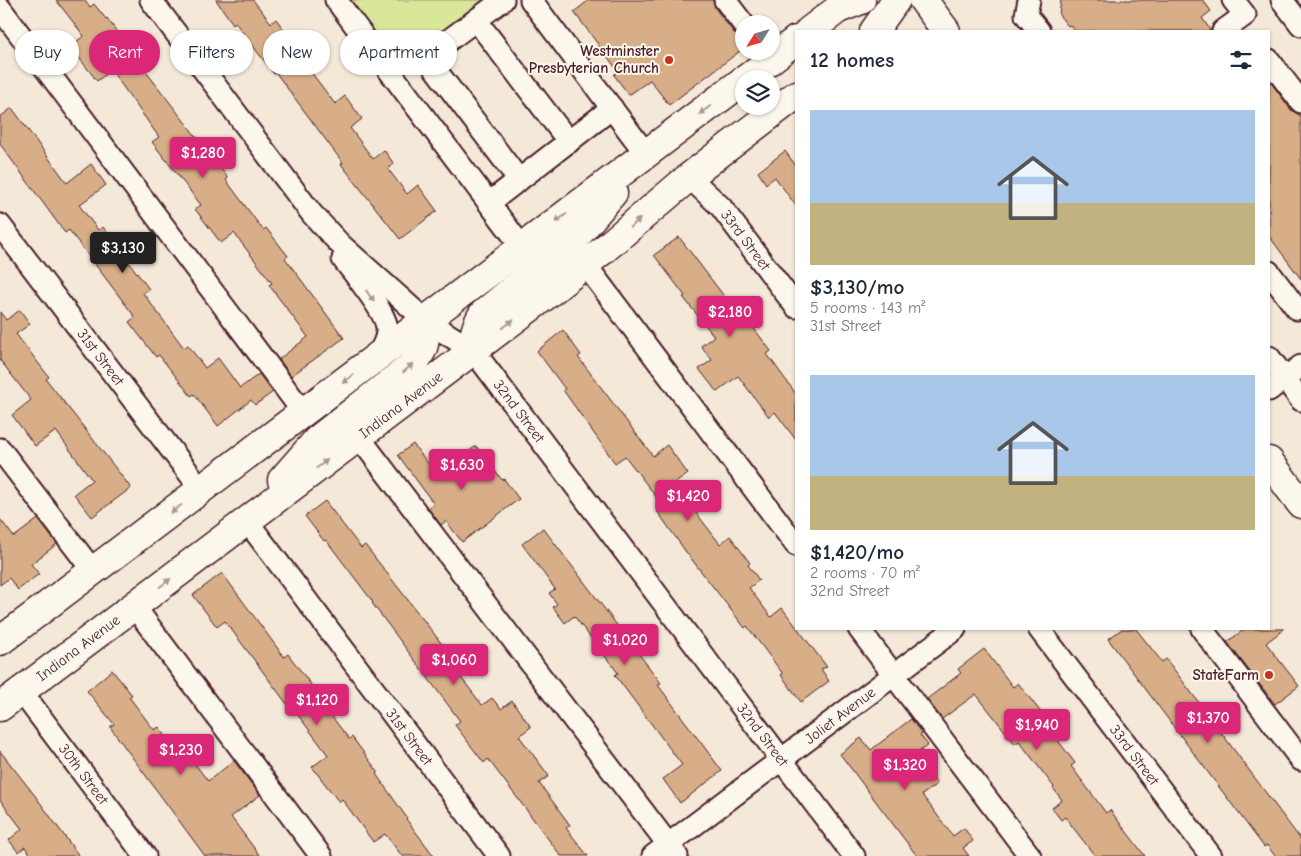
<!DOCTYPE html>
<meta charset="utf-8">
<style>
body{margin:0;font-family:"Comic Neue",sans-serif;background:#f6f6f7;color:#1f2937;height:100vh;display:flex;flex-direction:column;font-size:19px;white-space:nowrap}
*{box-sizing:border-box;margin:0}
p{font-size:16px;color:#747a83}
.icon{flex:none;width:28px;height:28px;fill:none;stroke:currentColor;stroke-width:2;stroke-linecap:round;stroke-linejoin:round}
.map{position:relative;flex:1;overflow:hidden}
.sheet{position:absolute;left:795px;top:30px;width:475px;height:600px;display:flex;flex-direction:column;background:#fff;border-radius:0px;box-shadow:0 1px 4px #0004}
.sheet>*{flex:none}
.banner{position:absolute;left:15px;top:30px;width:475px;height:45px;display:flex;gap:10px}
.needle{width:32px;rotate:233deg}
.tools{position:absolute;left:735px;top:15px;display:grid;gap:10px}
.tools a{display:grid;place-items:center;width:45px;height:45px;border-radius:50%;background:#fff;box-shadow:0 1px 4px #0004;font-size:25px}
.price{position:absolute;translate:-50% -42px;padding:0 11px;border-radius:5px;background:#db2777;color:#fff;font-size:16px;line-height:32px;filter:drop-shadow(0 1px 2px #0008)}
.price::after{content:'';position:absolute;left:50%;top:30px;width:15px;height:11px;margin-left:-8px;background:inherit;clip-path:polygon(0 0,100% 0,50% 100%)}
.price.active{background:#222;color:#fff}
ul{padding:0;list-style:none}
li{display:grid;align-content:center;gap:10px;height:265px;padding:0 15px}
li span{display:grid;place-items:center;height:155px;border-radius:0px;color:#555}
li>.icon{margin-inline-start:auto}
span .icon{width:90px;height:90px;fill:#fffc;stroke-width:1}
li b{font-size:21px}
h2{display:flex;justify-content:space-between;align-items:center;height:60px;padding:0 15px;font-size:21px}
.pill{padding:0 18px;border-radius:22px;background:#fff;box-shadow:0 1px 4px #0004;font-size:18px;line-height:45px}
.pill.active{background:#db2777;color:#fff}
.map>svg:first-child{display:block}
.green{fill:#dae699;stroke:#928262}
.building{fill:#d7ae88;stroke:#4a1f2b}
.lines{fill:none;stroke-linecap:round;stroke-linejoin:round}
.minor-casing{stroke:#4a1f2b;stroke-width:25}
.major-casing{stroke:#4a1f2b;stroke-width:31}
.minor{stroke:#fbf7ec;stroke-width:21}
.major{stroke:#fbf7ec;stroke-width:28}
.oneway{fill:#ab9695}
.poi-dot{fill:#c8321e;stroke:#fbf7ec;stroke-width:2}
.labels{text-anchor:middle;stroke-width:4;stroke-linejoin:round;paint-order:stroke}
.poi-label{font-size:15px;font-weight:bold;fill:#4a1f2b;stroke:#fbf7ec;text-anchor:end}
.street-label{font-size:15px;fill:#4a1f2b;stroke:#fbf7ec}
</style>
<div class="map">
<svg width="1301" height="856" viewBox="0 0 1301 856">
<rect width="100%" height="100%" fill="#f4e8d8"/>
<filter id="ink" filterUnits="userSpaceOnUse"><feTurbulence type="fractalNoise" baseFrequency=".02" numOctaves="2"/><feDisplacementMap in="SourceGraphic" scale="10" xChannelSelector="R" yChannelSelector="G"/><feConvolveMatrix kernelMatrix="1 2 1 2 8 2 1 2 1" color-interpolation-filters="sRGB"/></filter>
<g filter="url(#ink)">
<path class="green" d="M343 0H483L395 69Z"/>
<path class="building" d="M56 0H84L90 7 94 4 106 19 107 18 137 60 228 178 226 180 263 230 266 228 288 256 285 258 344 338 291 376 279 359 308 337 269 285 272 283 234 233 221 243 195 209 201 205 152 142 159 137 111 70 97 81 70 46 84 36Z
M216 0H253L271 23 276 19 302 53 299 56 335 104 345 96 362 119 350 128 373 159 384 150 394 164 388 169 407 194 418 185 437 211 400 239 341 164 343 163 276 73 274 74 235 22 233 24Z
M589 0H713L715 8 734 33 739 36 744 37V48L669 105 650 80 629 95 614 75 618 71 574 12Z
M1061 0H1203L1211 11 1202 18 1211 31H1075L1070 25 1068 26 1059 15Z
M1269 80 1291 110 1301 116V279L1269 236Z
M12 108 67 183 91 164 106 185 79 205 98 230 103 227 122 253 149 289 143 293 184 348 188 345 205 368 218 358 240 388 259 374 273 392 255 405 251 400 218 426 194 394 191 396 159 355 156 357 129 322 135 317 69 230 65 233 0 144V117Z
M785 151 796 166V206L775 177 766 184 758 172Z
M679 237 739 316 743 314 771 351 767 354 796 394V440L775 412 769 417 738 376 717 392 699 369 712 360 701 346 714 336 683 297 685 296 654 255Z
M20 310 30 324 16 334 49 377 46 379 131 488 92 517 74 494 92 480 56 431 35 446 12 415 31 400 0 360V312L6 320Z
M563 330 581 355 578 357 653 456 667 445 688 474 674 484 720 544 730 536 750 563 748 565 759 580 749 588 771 617 782 608 827 667 821 669 829 681 801 702 781 675 783 674 747 626 745 628 686 552 657 511 663 506 625 456 615 463 563 390 565 389 537 351Z
M413 444 437 475 476 446 502 480 504 479 519 499 462 542 446 521 441 525 428 508 434 504 398 455Z
M325 501 361 548 365 545 425 622 451 656 447 659 482 705 492 698 501 709 512 701 531 727 519 736 549 776 539 783 570 825 566 828 588 856H561L488 759 484 763 455 725 460 721 372 603 373 602 326 540 324 541 305 516Z
M0 519 14 537 38 519 57 544 31 564 39 574 18 590 9 578 0 585Z
M543 528 661 683 658 685 722 771 680 803 663 779 682 765 615 675 618 673 574 616 565 623 553 607 557 604 549 593 555 589 522 544Z
M222 573 284 657 288 654 312 686 310 688 349 739 352 737 378 772 376 774 407 818 406 819 434 856H402L385 834 373 842 342 799 339 802 312 767 328 755 289 703 287 704 225 621 217 627 193 595Z
M1122 629H1136L1162 662 1166 659 1209 716 1217 710 1228 724 1220 731 1301 840V856H1275L1267 845 1264 847 1108 639Z
M1245 629H1284L1266 643 1299 686 1275 704 1227 642Z
M984 649 1013 687 1018 683 1047 720 1044 722 1075 763 1071 766 1106 813 1110 810 1145 856H1095L1065 817 1061 820 1052 808 1062 800 1053 788 1054 787 1019 741 1015 744 976 694 942 719 927 699 961 673 958 669Z
M112 670 132 695 129 697 154 730 159 727 173 746 178 742 208 781 234 761 260 795 231 817 260 856H205L110 727 114 724 87 691Z
M911 719 922 734 920 735 928 745 915 755 937 784 922 795 953 836 964 828 973 841 963 848 969 856H917L840 754 861 738 871 750Z
M0 751 36 797 79 856H32L25 847 18 852 9 840 22 829 0 800Z"/>
<g class="lines">
<defs>
<g id="minor">
<path id="s1" d="M151 0 312 214 340 244 426 321 473 350 854 856"/>
<path d="M336 0 522 247"/>
<path d="M503 0 426 57 519 180"/>
<path d="M531 0 646 154"/>
<path d="M725 0 744 25"/>
<path d="M1029 0 1026 15 1039 31"/>
<path d="M1282 0 1301 25"/>
<path d="M0 8 303 412"/>
<path d="M476 20 569 142"/>
<path d="M1223 31 1245 15 1233 0"/>
<path d="M1269 60 1301 102"/>
<path id="s2" d="M689 177 721 207 796 307"/>
<path d="M489 203 612 108"/>
<path id="s3" d="M0 225 201 489"/>
<path d="M343 259C354 274 389 315 387 331 387 340 381 349 378 356"/>
<path d="M585 264 796 545"/>
<path d="M1269 272 1297 309"/>
<path d="M1269 357 1301 400"/>
<path d="M1269 390 1301 366"/>
<path d="M359 437 677 856"/>
<path d="M0 449 93 571"/>
<path id="s4" d="M247 521 499 856"/>
<path d="M134 606 321 856"/>
<path d="M859 629 1030 856"/>
<path id="s5" d="M1039 629 1211 856"/>
<path d="M1202 629 1301 760"/>
<path id="s6" d="M21 691 145 856"/>
<path id="s7" d="M653 856 955 629"/>
</g>
<g id="major">
<path d="M923 0 946 31"/>
<path d="M809 31 838 9 861 0"/>
<path d="M874 31 896 0"/>
<path d="M746 79 796 40"/>
<path d="M473 350C474 336 475 326 483 314L575 238 613 193"/>
<path d="M1269 461 1301 504"/>
<path d="M282 480 317 440 410 367C426 349 425 344 426 321"/>
<path d="M0 641 744 80"/>
<path id="s8" d="M0 707 536 303 602 251 689 177 796 95"/>
</g>
</defs>
<use href="#minor" class="minor-casing"/>
<use href="#major" class="major-casing"/>
<use href="#minor" class="minor"/>
<use href="#major" class="major"/>
</g>
<defs><path id="oneway-solid" d="M-6-.8H1V-3.2L6.5 0L1 3.2V.8H-6Z" transform="scale(1.25)"/></defs>
<g class="oneway">
<use href="#oneway-solid" transform="translate(705 110) rotate(143)"/>
<use href="#oneway-solid" transform="translate(561 218) rotate(143)"/>
<use href="#oneway-solid" transform="translate(635 223) rotate(-40)"/>
<use href="#oneway-solid" transform="translate(370 296) rotate(54)"/>
<use href="#oneway-solid" transform="translate(508 324) rotate(-37)"/>
<use href="#oneway-solid" transform="translate(408 368) rotate(-42)"/>
<use href="#oneway-solid" transform="translate(348 379) rotate(143)"/>
<use href="#oneway-solid" transform="translate(322 464) rotate(-37)"/>
<use href="#oneway-solid" transform="translate(176 509) rotate(143)"/>
<use href="#oneway-solid" transform="translate(165 583) rotate(-37)"/>
</g>
</g>
<g class="poi-dot">
<circle cx="669" cy="60" r="5"/>
<circle cx="1269" cy="675" r="5"/>
</g>
<g class="labels">
<g class="poi-label">
<text x="659" y="56">Westminster<tspan x="659" dy="17">Presbyterian Church</tspan></text>
<text x="1259" y="680">StateFarm</text>
</g>
<g class="street-label">
<text dy="5" stroke="none"><textPath href="#s2" startOffset="85">33rd Street</textPath></text>
<text dy="5" stroke="none"><textPath href="#s3" startOffset="166">31st Street</textPath></text>
<text dy="5" stroke="none"><textPath href="#s8" startOffset="502">Indiana Avenue</textPath></text>
<text dy="5" stroke="none"><textPath href="#s1" startOffset="556">32nd Street</textPath></text>
<text dy="5" stroke="none"><textPath href="#s8" startOffset="98">Indiana Avenue</textPath></text>
<text dy="5" stroke="none"><textPath href="#s7" startOffset="234">Joliet Avenue</textPath></text>
<text dy="5" stroke="none"><textPath href="#s1" startOffset="961">32nd Street</textPath></text>
<text dy="5" stroke="none"><textPath href="#s4" startOffset="270">31st Street</textPath></text>
<text dy="5" stroke="none"><textPath href="#s5" startOffset="158">33rd Street</textPath></text>
<text dy="5" stroke="none"><textPath href="#s6" startOffset="104">30th Street</textPath></text>
</g>
</g>
</svg>
<div class="tools">
<a><svg class="needle" viewBox="-14 -14 28 28"><path d="M0-13l5 13h-10z" fill="#e53935"/><path d="M0 13l5-13h-10z" fill="#747a83"/></svg></a>
<a><svg class="icon" aria-label="layers" viewBox="0 0 24 24"><path d="M12 4l9 5-9 5-9-5zM3 14l9 5 9-5"/></svg></a>
</div>
<b class="price" style="left:203px;top:179px">$1,280</b>
<b class="price active" style="left:123px;top:274px">$3,130</b>
<b class="price" style="left:730px;top:338px">$2,180</b>
<b class="price" style="left:462px;top:491px">$1,630</b>
<b class="price" style="left:688px;top:522px">$1,420</b>
<b class="price" style="left:625px;top:666px">$1,020</b>
<b class="price" style="left:454px;top:686px">$1,060</b>
<b class="price" style="left:317px;top:726px">$1,120</b>
<b class="price" style="left:1208px;top:744px">$1,370</b>
<b class="price" style="left:1037px;top:751px">$1,940</b>
<b class="price" style="left:181px;top:776px">$1,230</b>
<b class="price" style="left:905px;top:791px">$1,320</b>
<div class="banner">
<a class="pill">Buy</a>
<a class="pill active">Rent</a>
<a class="pill">Filters</a>
<a class="pill">New</a>
<a class="pill">Apartment</a>
</div>
<section class="sheet">
<h2>12 homes<svg class="icon" aria-label="filters" viewBox="0 0 24 24"><path d="M4 7h16M4 17h16"/><circle cx="9" cy="7" r="2"/><circle cx="15" cy="17" r="2"/></svg></h2>
<ul>
<li><span style="background:linear-gradient(#a9c7e8 60%,#c2b280 0)"><svg class="icon" aria-label="home" viewBox="0 0 24 24"><path d="M3 11l9-7 9 7M6 9v11h12V9"/></svg></span><div><b>$3,130/mo</b><p>5 rooms · 143 m²</p><p>31st Street</p></div></li>
<li><span style="background:linear-gradient(#a9c7e8 65%,#c2b280 0)"><svg class="icon" aria-label="home" viewBox="0 0 24 24"><path d="M3 11l9-7 9 7M6 9v11h12V9"/></svg></span><div><b>$1,420/mo</b><p>2 rooms · 70 m²</p><p>32nd Street</p></div></li>
</ul>
</section>
</div>
